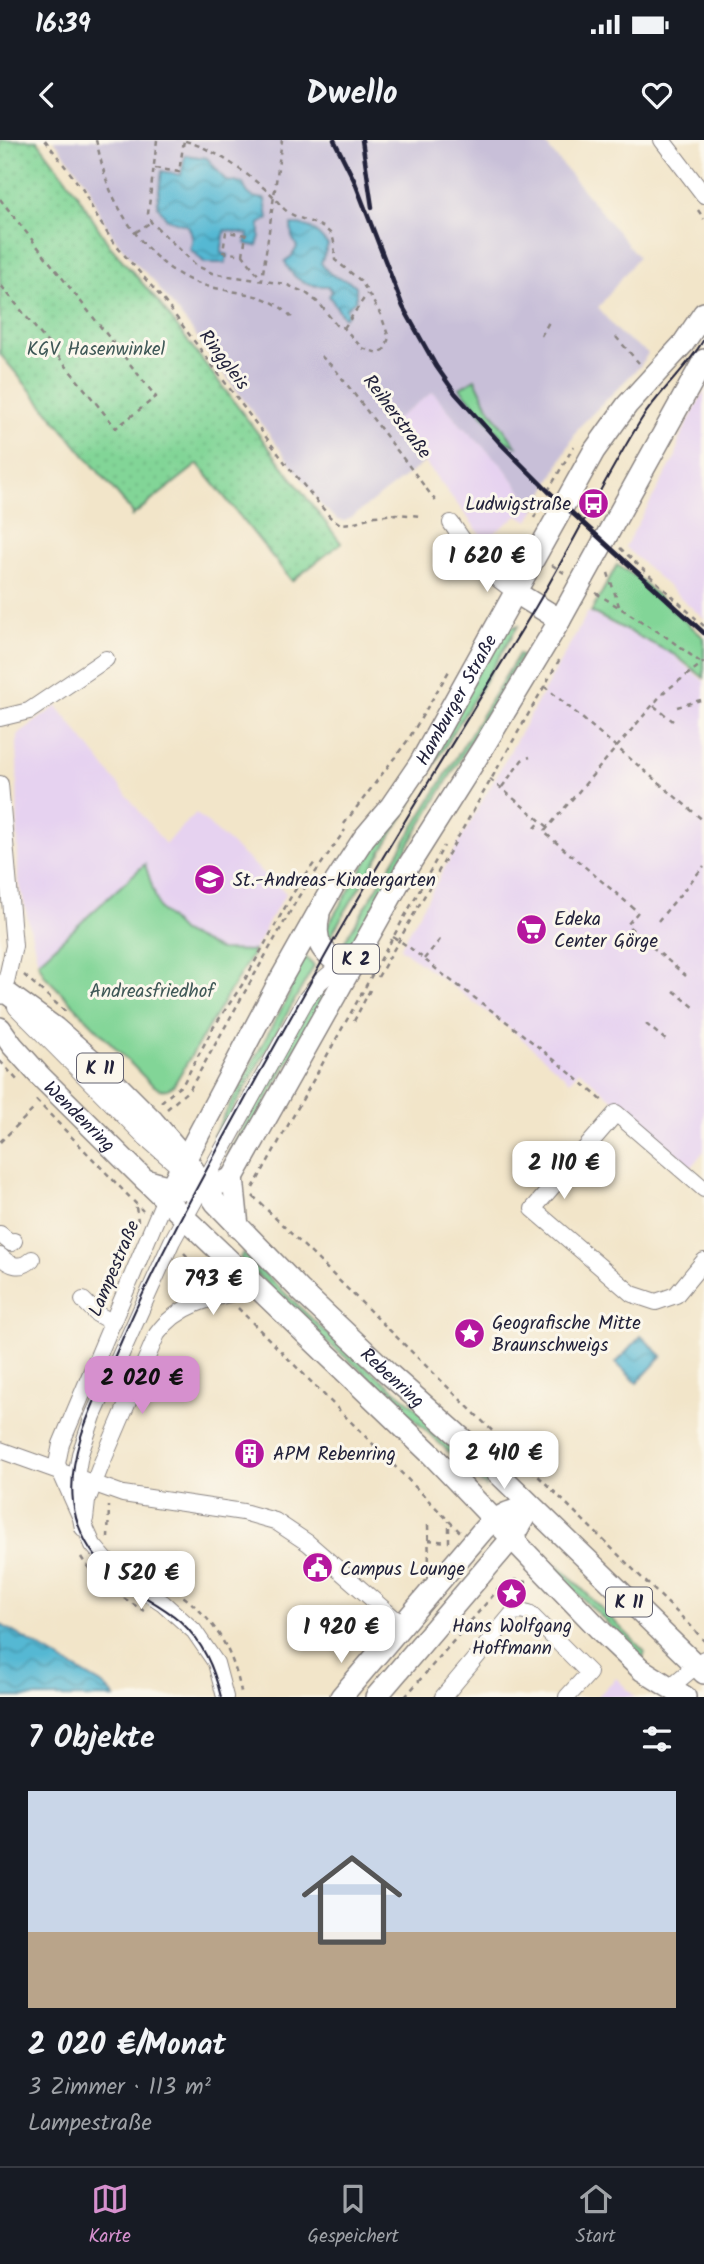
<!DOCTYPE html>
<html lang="de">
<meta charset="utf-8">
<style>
body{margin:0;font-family:Kalam,sans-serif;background:#20242c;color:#f1f3f6;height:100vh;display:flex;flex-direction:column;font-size:26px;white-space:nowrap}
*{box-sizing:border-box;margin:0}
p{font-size:23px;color:#9ea1a6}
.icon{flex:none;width:38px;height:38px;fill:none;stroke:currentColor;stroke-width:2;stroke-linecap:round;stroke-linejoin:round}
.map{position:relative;height:1557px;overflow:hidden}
.panel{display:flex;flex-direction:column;background:#171b24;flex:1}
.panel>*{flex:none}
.price{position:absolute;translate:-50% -60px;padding:0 16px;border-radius:14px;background:#fff;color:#222;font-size:23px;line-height:46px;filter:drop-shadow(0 2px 4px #0008)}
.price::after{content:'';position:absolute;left:50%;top:42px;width:21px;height:16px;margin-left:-10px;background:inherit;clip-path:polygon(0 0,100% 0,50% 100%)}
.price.on{background:#d690ce;color:#111}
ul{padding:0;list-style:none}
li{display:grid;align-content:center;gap:14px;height:371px;padding:0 28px}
li span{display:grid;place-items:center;height:217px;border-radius:0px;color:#555}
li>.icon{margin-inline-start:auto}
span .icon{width:126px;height:126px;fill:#fffc;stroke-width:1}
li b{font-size:30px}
h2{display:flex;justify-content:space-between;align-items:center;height:84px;padding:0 28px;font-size:30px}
.status{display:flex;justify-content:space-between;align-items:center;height:49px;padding:0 35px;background:#171b24;direction:ltr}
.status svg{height:19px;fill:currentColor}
header{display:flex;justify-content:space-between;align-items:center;height:91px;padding:0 28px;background:#171b24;font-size:32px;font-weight:800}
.menu{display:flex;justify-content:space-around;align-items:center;height:98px;border-top:2px solid #363941;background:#171b24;font-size:19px;color:#9ea1a6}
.menu a{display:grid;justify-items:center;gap:4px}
.menu .on{color:#d690ce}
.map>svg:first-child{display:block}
.built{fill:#e6d2f0}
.industrial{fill:#c8bfd8}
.green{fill:#82d597;stroke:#527c69;stroke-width:2}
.garden{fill:url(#garden-dots);stroke:#527c69;stroke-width:2}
.water{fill:url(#water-waves);stroke:#3b6d87;stroke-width:2}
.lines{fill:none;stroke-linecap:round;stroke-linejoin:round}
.minor-casing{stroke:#8a8482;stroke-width:18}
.major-casing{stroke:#8a8482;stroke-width:24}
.path{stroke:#8a8482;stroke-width:2.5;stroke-dasharray:5 5;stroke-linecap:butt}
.minor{stroke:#fff;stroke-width:16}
.major{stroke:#fff;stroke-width:21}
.tram{stroke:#22223b;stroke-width:2}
.rail{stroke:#22223b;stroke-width:4.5}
.labels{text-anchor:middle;stroke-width:6;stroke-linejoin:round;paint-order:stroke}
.shield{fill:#fbf7ec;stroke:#636270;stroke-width:2}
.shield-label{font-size:18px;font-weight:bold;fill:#22223b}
.park-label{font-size:19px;fill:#3f5857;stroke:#fbf7ec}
.street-label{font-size:19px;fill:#22223b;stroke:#fbf7ec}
.poi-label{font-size:19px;fill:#22223b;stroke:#fbf7ec;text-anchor:start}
</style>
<div class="status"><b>16:39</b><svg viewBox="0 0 49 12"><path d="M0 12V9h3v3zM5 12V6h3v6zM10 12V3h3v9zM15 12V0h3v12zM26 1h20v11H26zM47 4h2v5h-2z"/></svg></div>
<header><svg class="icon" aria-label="back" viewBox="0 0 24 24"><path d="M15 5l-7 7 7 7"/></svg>Dwello<svg class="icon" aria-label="heart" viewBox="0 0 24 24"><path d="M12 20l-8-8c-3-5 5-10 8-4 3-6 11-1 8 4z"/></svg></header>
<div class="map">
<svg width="704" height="1557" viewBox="0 0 704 1557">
<defs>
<pattern id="garden-dots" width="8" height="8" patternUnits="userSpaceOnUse" patternTransform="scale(1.75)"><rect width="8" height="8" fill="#82d597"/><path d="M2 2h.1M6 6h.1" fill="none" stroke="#70b783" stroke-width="1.8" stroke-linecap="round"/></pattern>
<pattern id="water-waves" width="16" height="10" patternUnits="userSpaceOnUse" patternTransform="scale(1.75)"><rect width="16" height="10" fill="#54b8d3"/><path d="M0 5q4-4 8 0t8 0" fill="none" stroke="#4595ac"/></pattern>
</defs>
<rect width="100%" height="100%" fill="#fbf7ec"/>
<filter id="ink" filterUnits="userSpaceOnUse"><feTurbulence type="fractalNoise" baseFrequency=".0143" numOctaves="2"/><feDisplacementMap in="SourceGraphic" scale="14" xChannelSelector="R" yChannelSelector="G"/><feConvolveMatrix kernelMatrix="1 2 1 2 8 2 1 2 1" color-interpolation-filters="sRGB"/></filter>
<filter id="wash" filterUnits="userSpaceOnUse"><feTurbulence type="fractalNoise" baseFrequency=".00686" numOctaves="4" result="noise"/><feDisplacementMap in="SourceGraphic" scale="28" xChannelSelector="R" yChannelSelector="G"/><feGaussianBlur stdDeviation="1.57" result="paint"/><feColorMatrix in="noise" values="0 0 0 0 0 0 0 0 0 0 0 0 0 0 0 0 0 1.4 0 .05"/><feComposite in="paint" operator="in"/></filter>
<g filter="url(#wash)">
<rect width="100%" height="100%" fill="#f2e5c9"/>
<path class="built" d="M704 251V479L625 407 676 316 679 300Z
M433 252 461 285 503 326 535 370 529 381 518 375 485 400 393 281Z
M588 472 673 515 704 541V1011L691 1027 579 930 570 941 513 891 400 808Z
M57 566 165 704 196 673 286 753 269 781 254 811 219 810 182 792 159 768 145 724 38 822 18 737 17 595Z
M616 1538 635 1557H597Z"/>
<path class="industrial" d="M54 0H542L638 117 598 168 620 194 648 213 641 225 578 288 535 370 503 326 461 285 433 252 393 281 425 322 352 377 345 381 338 380 322 366 195 194 152 139 134 122 113 96 97 69 89 46Z"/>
<path class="green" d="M475 239 488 266 516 306 505 301 460 248Z
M617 425 638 438 704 498V538L675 515 591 472Z
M518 486 343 775 327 802 326 791 328 785 426 624 500 491 510 487Z
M519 514 522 516 396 726 352 807 341 810 340 809Z
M145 724 159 768 182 792 219 810 254 811 173 946C162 954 155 947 146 939L45 836 38 822Z
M304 816 314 826 216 999 213 996 290 853 289 845Z
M335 837 234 1020 228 1013 311 864Z
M243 1113 336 1202 413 1265 486 1333 488 1341 486 1347 366 1234 328 1203 240 1118Z
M559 1426 645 1512 643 1518 555 1431Z"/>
<path class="garden" d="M0 0H37L76 52 109 105 156 159 341 403 292 441 198 324 131 377 133 373 0 214Z"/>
<path class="water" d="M185 15 207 18 226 41 243 43C247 56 252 58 265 59L268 79 260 84V96L257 106 246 104 248 94 225 90 221 113 228 115 225 123H205L190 109C194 100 192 94 188 86L167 79 157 65 162 31 181 35Z
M291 85C312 84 314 90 328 105L321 123C335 144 342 134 356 146V160L346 168 348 174 344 178 329 156 332 151 328 146C309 147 291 140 285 121L292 116 297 107 292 97Z
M641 1196 662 1216 637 1243 616 1223Z
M0 1484 103 1545 115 1557H0Z"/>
</g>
<g filter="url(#ink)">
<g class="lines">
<defs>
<path id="minor" d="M662 0 704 55
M451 383 481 426 515 452
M0 578 29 571 106 519
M0 644 14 806 4 851 0 856
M16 867 146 998 187 1034
M704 1049 616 973 533 1069 632 1154 656 1162 676 1155 704 1121
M165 1058 61 1304 57 1324 93 1405 117 1433 163 1463 194 1491 216 1523 225 1557
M0 1094 11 1103 14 1101
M0 1116C10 1126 21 1130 32 1119
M83 1160 97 1174 113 1183
M0 1310 123 1354 243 1372 275 1381 308 1403 402 1485
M85 1379 87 1361 101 1325 157 1194C181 1160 221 1156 259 1148
M83 1388 77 1359 76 1338 80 1314 93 1276 172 1101 306 859 320 842 347 819
M669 1548 704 1519
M443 1557 514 1472 520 1471 529 1473 589 1533 567 1557"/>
<g id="major">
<path d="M515 452 560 480"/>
<path d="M319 774C312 806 325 814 349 831"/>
<path id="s1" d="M0 848 55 888 94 922 153 981 185 1018 216 1063 301 1151 388 1233 467 1303 704 1533"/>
<path id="s2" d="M0 888 12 905 40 936 141 1036 431 1314 602 1492 642 1530 685 1557"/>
<path d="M233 1037 238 1087"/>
<path d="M145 1040C180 1050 200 1057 233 1037L407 728 484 606 560 480 704 220"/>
<path id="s3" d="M165 1058 279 842 336 741 364 698 391 666 419 625 594 311 627 265 683 204 704 173"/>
<path d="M341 1557 484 1389C500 1374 510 1371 531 1366"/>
<path d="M376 1557 512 1398 531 1366"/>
</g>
</defs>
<use href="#minor" class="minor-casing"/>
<use href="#major" class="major-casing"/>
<path class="path" d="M45 0 83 50 95 74 113 102 162 158 286 324 330 377 340 384 352 383 375 376 396 374 422 376
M96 0C100 16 103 32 109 47 126 87 159 132 203 145 237 155 270 150 295 181
M157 0 148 74 151 82 197 126 212 133 229 136 285 144 306 153 320 164 336 185 344 188 362 208 378 213 384 210 389 198 381 175 361 141 335 120C334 111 336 100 330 93 319 82 303 81 291 74 282 69 278 61 271 54 245 32 216 9 182 0
M155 28 179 32 184 0
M0 59 156 257 116 288 0 144
M698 70 704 79
M136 92 151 82
M243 115 246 95 226 92 223 112 243 115 262 140 282 0
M344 188 367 154
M541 196 549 182
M616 197 639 223
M321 216 335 229 438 364
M548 351 574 306
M534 378 539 368
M487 406 508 404 518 407
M620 408 704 486
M552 425 564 433
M608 433 619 466
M596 453 665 496 704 525
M544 546 704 681
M654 566 673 581
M677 567 704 559
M490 639 548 687
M502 647 522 620 530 617
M344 684 408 600 449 531
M535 688 541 681
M658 781 704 726
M393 797C413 808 430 825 449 839 503 878 555 919 605 963
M424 819 443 796
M24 835 66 872
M686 836 627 785 638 772 544 692 663 553 704 522
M378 837 561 517
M674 851 695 868
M354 881 370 850
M646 884 667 901
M0 921 19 942
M36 960 143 1071
M161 962 183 944 213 888 242 845 293 753 315 722
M167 969 190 949 299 756 345 690
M0 1002 35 968
M253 1048 444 706
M253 1056 693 1488 704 1501
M136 1067 138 1081
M184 1113 211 1141
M181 1121 203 1144
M201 1142 212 1132
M102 1144 106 1145
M238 1168 460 1392
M428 1385 429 1427
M108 1398 109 1366
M428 1400 449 1402
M449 1402V1381
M81 1417C97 1443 119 1455 144 1471
M167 1445C211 1473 233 1506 242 1557
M521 1457V1448
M405 1557 502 1445 515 1440 527 1442"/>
<use href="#minor" class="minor"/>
<use href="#major" class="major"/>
<path class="tram" d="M221 1557C214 1528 203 1502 180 1481 164 1467 145 1458 127 1446 98 1427 77 1396 73 1362 67 1308 97 1258 117 1211 158 1115 209 1025 259 934 284 890 308 846 333 802 398 689 468 579 535 468 572 406 603 341 641 280 659 251 687 229 704 199"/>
<path class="rail" d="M334 0 354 40 403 167 436 226 455 253 500 303 548 351 704 493
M362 0 372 67"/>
</g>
</g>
<defs>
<symbol id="bus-disc" viewBox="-11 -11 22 22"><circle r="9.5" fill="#b5179e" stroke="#fbf7ec"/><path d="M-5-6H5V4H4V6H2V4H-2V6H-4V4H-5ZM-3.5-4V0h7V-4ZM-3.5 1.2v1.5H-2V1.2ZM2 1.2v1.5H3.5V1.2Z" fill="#fff"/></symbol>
<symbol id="school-disc" viewBox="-11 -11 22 22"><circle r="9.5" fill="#b5179e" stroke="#fbf7ec"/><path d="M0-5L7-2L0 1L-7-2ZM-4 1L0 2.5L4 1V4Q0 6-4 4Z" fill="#fff"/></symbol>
<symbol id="supermarket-disc" viewBox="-11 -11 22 22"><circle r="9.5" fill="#b5179e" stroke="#fbf7ec"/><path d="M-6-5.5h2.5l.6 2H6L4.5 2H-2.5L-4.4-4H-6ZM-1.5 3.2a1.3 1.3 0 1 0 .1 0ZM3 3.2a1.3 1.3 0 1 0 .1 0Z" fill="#fff"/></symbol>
<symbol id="sight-disc" viewBox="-11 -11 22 22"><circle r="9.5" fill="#b5179e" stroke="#fbf7ec"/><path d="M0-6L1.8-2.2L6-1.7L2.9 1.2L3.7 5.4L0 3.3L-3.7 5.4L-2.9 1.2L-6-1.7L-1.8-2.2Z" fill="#fff"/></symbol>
<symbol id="building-disc" viewBox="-11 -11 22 22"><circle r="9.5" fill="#b5179e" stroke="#fbf7ec"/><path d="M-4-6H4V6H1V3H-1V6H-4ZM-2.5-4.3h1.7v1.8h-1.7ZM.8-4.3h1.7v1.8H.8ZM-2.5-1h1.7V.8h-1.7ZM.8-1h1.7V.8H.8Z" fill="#fff"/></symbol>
<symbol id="civic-disc" viewBox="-11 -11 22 22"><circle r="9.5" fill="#b5179e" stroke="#fbf7ec"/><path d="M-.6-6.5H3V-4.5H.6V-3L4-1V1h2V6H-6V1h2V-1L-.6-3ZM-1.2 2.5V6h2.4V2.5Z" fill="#fff"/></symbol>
</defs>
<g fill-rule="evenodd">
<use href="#bus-disc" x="576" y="346" width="35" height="35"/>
<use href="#school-disc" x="192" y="722" width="35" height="35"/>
<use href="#supermarket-disc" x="514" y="772" width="35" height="35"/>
<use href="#sight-disc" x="452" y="1176" width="35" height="35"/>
<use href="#building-disc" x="232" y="1296" width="35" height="35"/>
<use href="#civic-disc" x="300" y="1410" width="35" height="35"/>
<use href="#sight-disc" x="494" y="1436" width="35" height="35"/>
</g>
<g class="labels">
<g class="shield">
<rect x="333" y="804.5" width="46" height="29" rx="5"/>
<rect x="77" y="913.5" width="46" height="29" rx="5"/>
<rect x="606" y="1447.5" width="46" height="29" rx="5"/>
</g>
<g class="shield-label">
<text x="356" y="825">K 2</text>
<text x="100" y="934">K 11</text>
<text x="629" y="1468">K 11</text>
</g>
<g class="park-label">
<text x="96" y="215">KGV Hasenwinkel</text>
<text x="152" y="857">Andreasfriedhof</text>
</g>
<g class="street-label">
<text transform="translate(225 219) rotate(53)" y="7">Ringgleis</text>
<text transform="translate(398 276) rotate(53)" y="7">Reiherstraße</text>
<text dy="7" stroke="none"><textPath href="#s3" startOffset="578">Hamburger Straße</textPath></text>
<text dy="7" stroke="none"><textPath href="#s2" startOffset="119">Wendenring</textPath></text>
<text transform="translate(113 1128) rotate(-67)" y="7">Lampestraße</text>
<text dy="7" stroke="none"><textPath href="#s1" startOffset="555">Rebenring</textPath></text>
</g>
<g class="poi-label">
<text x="571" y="370" text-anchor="end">Ludwigstraße</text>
<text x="233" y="746">St.-Andreas-Kindergarten</text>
<text x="554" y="785">Edeka<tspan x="554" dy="22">Center Görge</tspan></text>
<text x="492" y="1189">Geografische Mitte<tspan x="492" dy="22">Braunschweigs</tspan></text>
<text x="273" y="1320">APM Rebenring</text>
<text x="340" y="1435">Campus Lounge</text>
<text x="512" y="1492" text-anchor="middle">Hans Wolfgang<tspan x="512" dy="22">Hoffmann</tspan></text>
</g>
</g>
</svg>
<b class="price" style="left:487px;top:454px">1 620 €</b>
<b class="price" style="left:564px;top:1061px">2 110 €</b>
<b class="price" style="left:213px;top:1177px">793 €</b>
<b class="price on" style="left:142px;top:1276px">2 020 €</b>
<b class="price" style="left:504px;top:1351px">2 410 €</b>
<b class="price" style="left:141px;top:1471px">1 520 €</b>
<b class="price" style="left:341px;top:1525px">1 920 €</b>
</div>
<section class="panel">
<h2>7 Objekte<svg class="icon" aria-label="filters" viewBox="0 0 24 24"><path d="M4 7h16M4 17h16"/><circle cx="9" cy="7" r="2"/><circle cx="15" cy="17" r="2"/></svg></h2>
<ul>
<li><span style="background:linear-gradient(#c9d6e8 65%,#b9a48a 0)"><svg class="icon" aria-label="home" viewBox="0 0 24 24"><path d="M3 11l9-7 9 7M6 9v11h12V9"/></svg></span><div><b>2 020 €/Monat</b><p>3 Zimmer · 113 m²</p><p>Lampestraße</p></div></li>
</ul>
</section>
<nav class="menu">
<a class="on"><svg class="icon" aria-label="map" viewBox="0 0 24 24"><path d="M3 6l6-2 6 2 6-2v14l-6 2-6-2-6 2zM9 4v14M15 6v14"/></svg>Karte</a>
<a><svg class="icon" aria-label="saved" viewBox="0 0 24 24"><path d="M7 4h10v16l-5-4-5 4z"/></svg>Gespeichert</a>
<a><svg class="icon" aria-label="home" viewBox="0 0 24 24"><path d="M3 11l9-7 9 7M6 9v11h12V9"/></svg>Start</a>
</nav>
